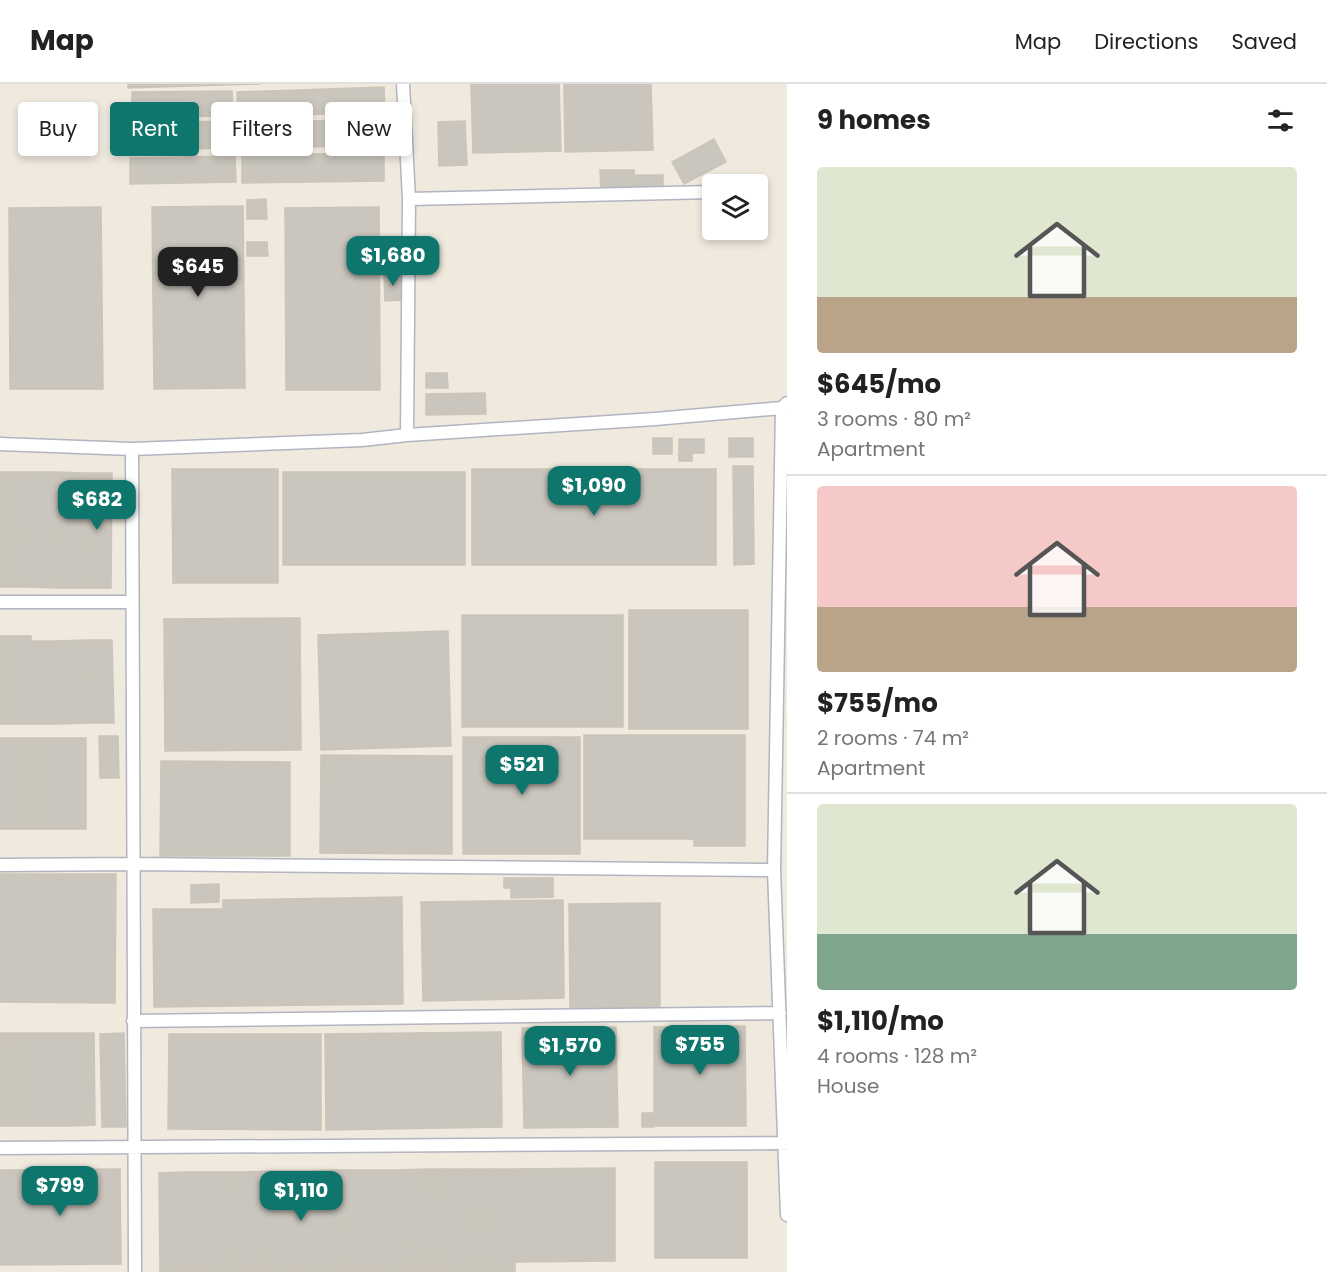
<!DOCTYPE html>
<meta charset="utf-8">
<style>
body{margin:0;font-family:Poppins,sans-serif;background:#f6f6f6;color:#222;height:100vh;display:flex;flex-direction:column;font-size:22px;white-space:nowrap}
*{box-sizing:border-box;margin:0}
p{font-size:20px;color:#767676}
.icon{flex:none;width:33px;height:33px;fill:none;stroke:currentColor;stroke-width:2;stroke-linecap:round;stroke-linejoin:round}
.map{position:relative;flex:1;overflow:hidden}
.panel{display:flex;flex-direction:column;background:#fff;width:540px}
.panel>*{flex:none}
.banner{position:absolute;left:18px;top:18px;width:570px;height:54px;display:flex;gap:12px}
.controls{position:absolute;left:702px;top:90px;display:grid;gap:12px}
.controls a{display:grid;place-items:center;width:66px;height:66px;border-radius:6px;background:#fff;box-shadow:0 3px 9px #0003;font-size:30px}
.price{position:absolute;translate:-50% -51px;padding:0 14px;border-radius:12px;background:#0f766e;color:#fff;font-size:20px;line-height:39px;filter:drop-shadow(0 2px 3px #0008)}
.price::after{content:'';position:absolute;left:50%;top:36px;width:18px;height:14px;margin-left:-9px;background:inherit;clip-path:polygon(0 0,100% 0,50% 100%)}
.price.current{background:#222;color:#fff}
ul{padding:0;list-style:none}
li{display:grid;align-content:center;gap:12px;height:318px;padding:0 30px}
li+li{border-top:2px solid #e0e0e0}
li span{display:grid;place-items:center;height:186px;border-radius:6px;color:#555}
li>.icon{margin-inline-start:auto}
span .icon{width:108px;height:108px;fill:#fffc;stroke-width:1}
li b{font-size:26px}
h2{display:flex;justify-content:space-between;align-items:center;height:72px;padding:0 30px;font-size:26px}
.tag{padding:0 21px;border-radius:6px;background:#fff;box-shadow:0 3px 9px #0003;font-size:21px;line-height:54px}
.tag.current{background:#0f766e;color:#fff}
header{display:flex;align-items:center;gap:36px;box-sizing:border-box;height:84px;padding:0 30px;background:#fff;border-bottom:2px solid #e0e0e0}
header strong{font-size:28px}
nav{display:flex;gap:33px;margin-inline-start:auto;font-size:21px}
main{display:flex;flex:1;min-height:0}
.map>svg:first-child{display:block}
.building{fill:#cac6be;stroke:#cbc5b7;stroke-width:1.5}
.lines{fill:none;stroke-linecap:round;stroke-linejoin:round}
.service-casing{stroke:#b2b4c1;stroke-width:15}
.service{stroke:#fff;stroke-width:12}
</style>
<header>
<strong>Map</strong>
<nav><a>Map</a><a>Directions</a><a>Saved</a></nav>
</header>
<main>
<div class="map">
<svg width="787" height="1188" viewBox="0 0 787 1188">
<rect width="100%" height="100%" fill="#efe9de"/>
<path class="building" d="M128 0H260L128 4Z
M471 0H559L561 67 473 69Z
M564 0H651L653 66 565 68Z
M384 3 385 28 238 33 237 8Z
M232 7 233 32 132 33V8Z
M383 35 384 61 239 65V39Z
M233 37 234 64 132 66 131 39Z
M465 37 467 81 439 82 438 38Z
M714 55 726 78 684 100 672 78Z
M384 69V97L242 99V71Z
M235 72 236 98 130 100V74Z
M600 86H634L635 107 601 108Z
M636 91H663V105L636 104Z
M266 115 267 135H247V116Z
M243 122 245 304 154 305 152 123Z
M101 123 103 305H10L9 124Z
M379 123 380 306H286L285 124Z
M247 158H267L268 172H247Z
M384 190H402V216L385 217Z
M426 289H447L448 304H426Z
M485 309 486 330 426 331V310Z
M653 354H672V370H653Z
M729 354H753V373H729Z
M679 355H704V369H692V377H679Z
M733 382H753L754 480 734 481Z
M172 385H278V499H173Z
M472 385H716V481H472Z
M0 388H5L3 503H0Z
M5 388H31L29 503H3Z
M31 388H59L57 504 29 503Z
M59 388 83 389 81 504H57Z
M283 388H465V481H283Z
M83 389H112L111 504H81Z
M629 526H748V645H629Z
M462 531H623V643H462Z
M300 534 301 666 165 667 164 535Z
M448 547 451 662 321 666 318 551Z
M0 552H5L7 640H0Z
M5 552H31L32 640H7Z
M85 556 87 639 59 640 58 557Z
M85 556H112L114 639H87Z
M31 557H58L59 640H32Z
M584 651H745V762H694V755H584Z
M99 652H118L119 694H100Z
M463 653H580V770H463Z
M0 654H20V745H0Z
M20 654H37V745H20Z
M37 654H64V745H37Z
M64 654H86V745H64Z
M321 671 452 672V770L320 769Z
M161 677 290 678V772H160Z
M0 790H116L115 919 0 918Z
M504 794H553V813L511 814V804H504Z
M219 800V818L191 819V801Z
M402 813 403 920 154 923 153 825H223V816Z
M563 816 564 914 423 917 421 818Z
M660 819V924L570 925 569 820Z
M745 942 746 1042H654V943Z
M616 943 618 1043 524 1044 522 944Z
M501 948 502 1043 326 1046 325 950Z
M0 949H2L3 1042H0Z
M2 949H23V1042H3Z
M23 949H47L48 1042H23Z
M47 949H71L72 1042H48Z
M71 949H94L95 1041 72 1042Z
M124 949 126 1043H102L100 950Z
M169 950H321V1046L168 1045Z
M642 1029H654V1043H642Z
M655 1078H747V1174H655Z
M615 1084V1177L515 1178 514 1085Z
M120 1085 121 1180 0 1181V1086Z
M424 1085H445L446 1188H425Z
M424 1085 425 1188H401L400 1086Z
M445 1085H464L466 1188H446Z
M464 1085H488L490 1188H466Z
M488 1085H514L515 1188H490Z
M336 1086 338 1188H313L311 1087Z
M336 1086H358L359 1188H338Z
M358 1086H379L380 1188H359Z
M379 1086H400L401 1188H380Z
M268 1087 269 1188H247L246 1088Z
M268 1087H289L291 1188H269Z
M289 1087H311L313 1188H291Z
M183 1088H203L204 1188H184Z
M183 1088 184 1188H160L159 1089Z
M203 1088H225L226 1188H204Z
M225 1088H246L247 1188H226Z"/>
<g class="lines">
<defs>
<path id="service" d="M403 0 409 115 407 351 655 335 782 324 787 319
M409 115 712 108
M782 324 774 786 787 1131
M0 360 132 365 362 356 407 351
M132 365 135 1188
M0 518H132
M0 781 133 780 774 786
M133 937 780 929
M0 1064 787 1059"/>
</defs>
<use href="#service" class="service-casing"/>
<use href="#service" class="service"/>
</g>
</svg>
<div class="controls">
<a><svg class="icon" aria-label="layers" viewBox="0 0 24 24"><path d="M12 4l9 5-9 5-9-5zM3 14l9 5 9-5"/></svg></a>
</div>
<b class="price" style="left:393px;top:203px">$1,680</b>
<b class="price current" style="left:198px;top:214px">$645</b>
<b class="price" style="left:594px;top:433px">$1,090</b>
<b class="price" style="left:97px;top:447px">$682</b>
<b class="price" style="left:522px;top:712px">$521</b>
<b class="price" style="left:700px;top:992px">$755</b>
<b class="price" style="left:570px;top:993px">$1,570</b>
<b class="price" style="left:60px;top:1133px">$799</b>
<b class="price" style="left:301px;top:1138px">$1,110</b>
<div class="banner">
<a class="tag">Buy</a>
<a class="tag current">Rent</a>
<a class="tag">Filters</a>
<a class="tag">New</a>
</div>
</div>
<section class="panel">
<h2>9 homes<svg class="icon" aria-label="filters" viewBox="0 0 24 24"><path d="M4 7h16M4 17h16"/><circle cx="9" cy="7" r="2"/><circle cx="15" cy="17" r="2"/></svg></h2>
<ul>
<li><span style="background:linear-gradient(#dfe7d0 70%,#b9a48a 0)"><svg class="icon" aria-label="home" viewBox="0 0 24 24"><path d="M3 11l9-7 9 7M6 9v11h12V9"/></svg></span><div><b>$645/mo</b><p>3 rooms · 80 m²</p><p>Apartment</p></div></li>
<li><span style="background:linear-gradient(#f6c9c9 65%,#b9a48a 0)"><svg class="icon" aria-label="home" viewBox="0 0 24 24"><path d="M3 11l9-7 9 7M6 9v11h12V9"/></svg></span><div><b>$755/mo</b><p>2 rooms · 74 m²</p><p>Apartment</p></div></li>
<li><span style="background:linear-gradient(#dfe7d0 70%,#7fa58c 0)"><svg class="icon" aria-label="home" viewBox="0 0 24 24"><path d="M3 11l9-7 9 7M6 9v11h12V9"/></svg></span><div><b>$1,110/mo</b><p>4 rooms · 128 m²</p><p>House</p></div></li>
</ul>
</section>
</main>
